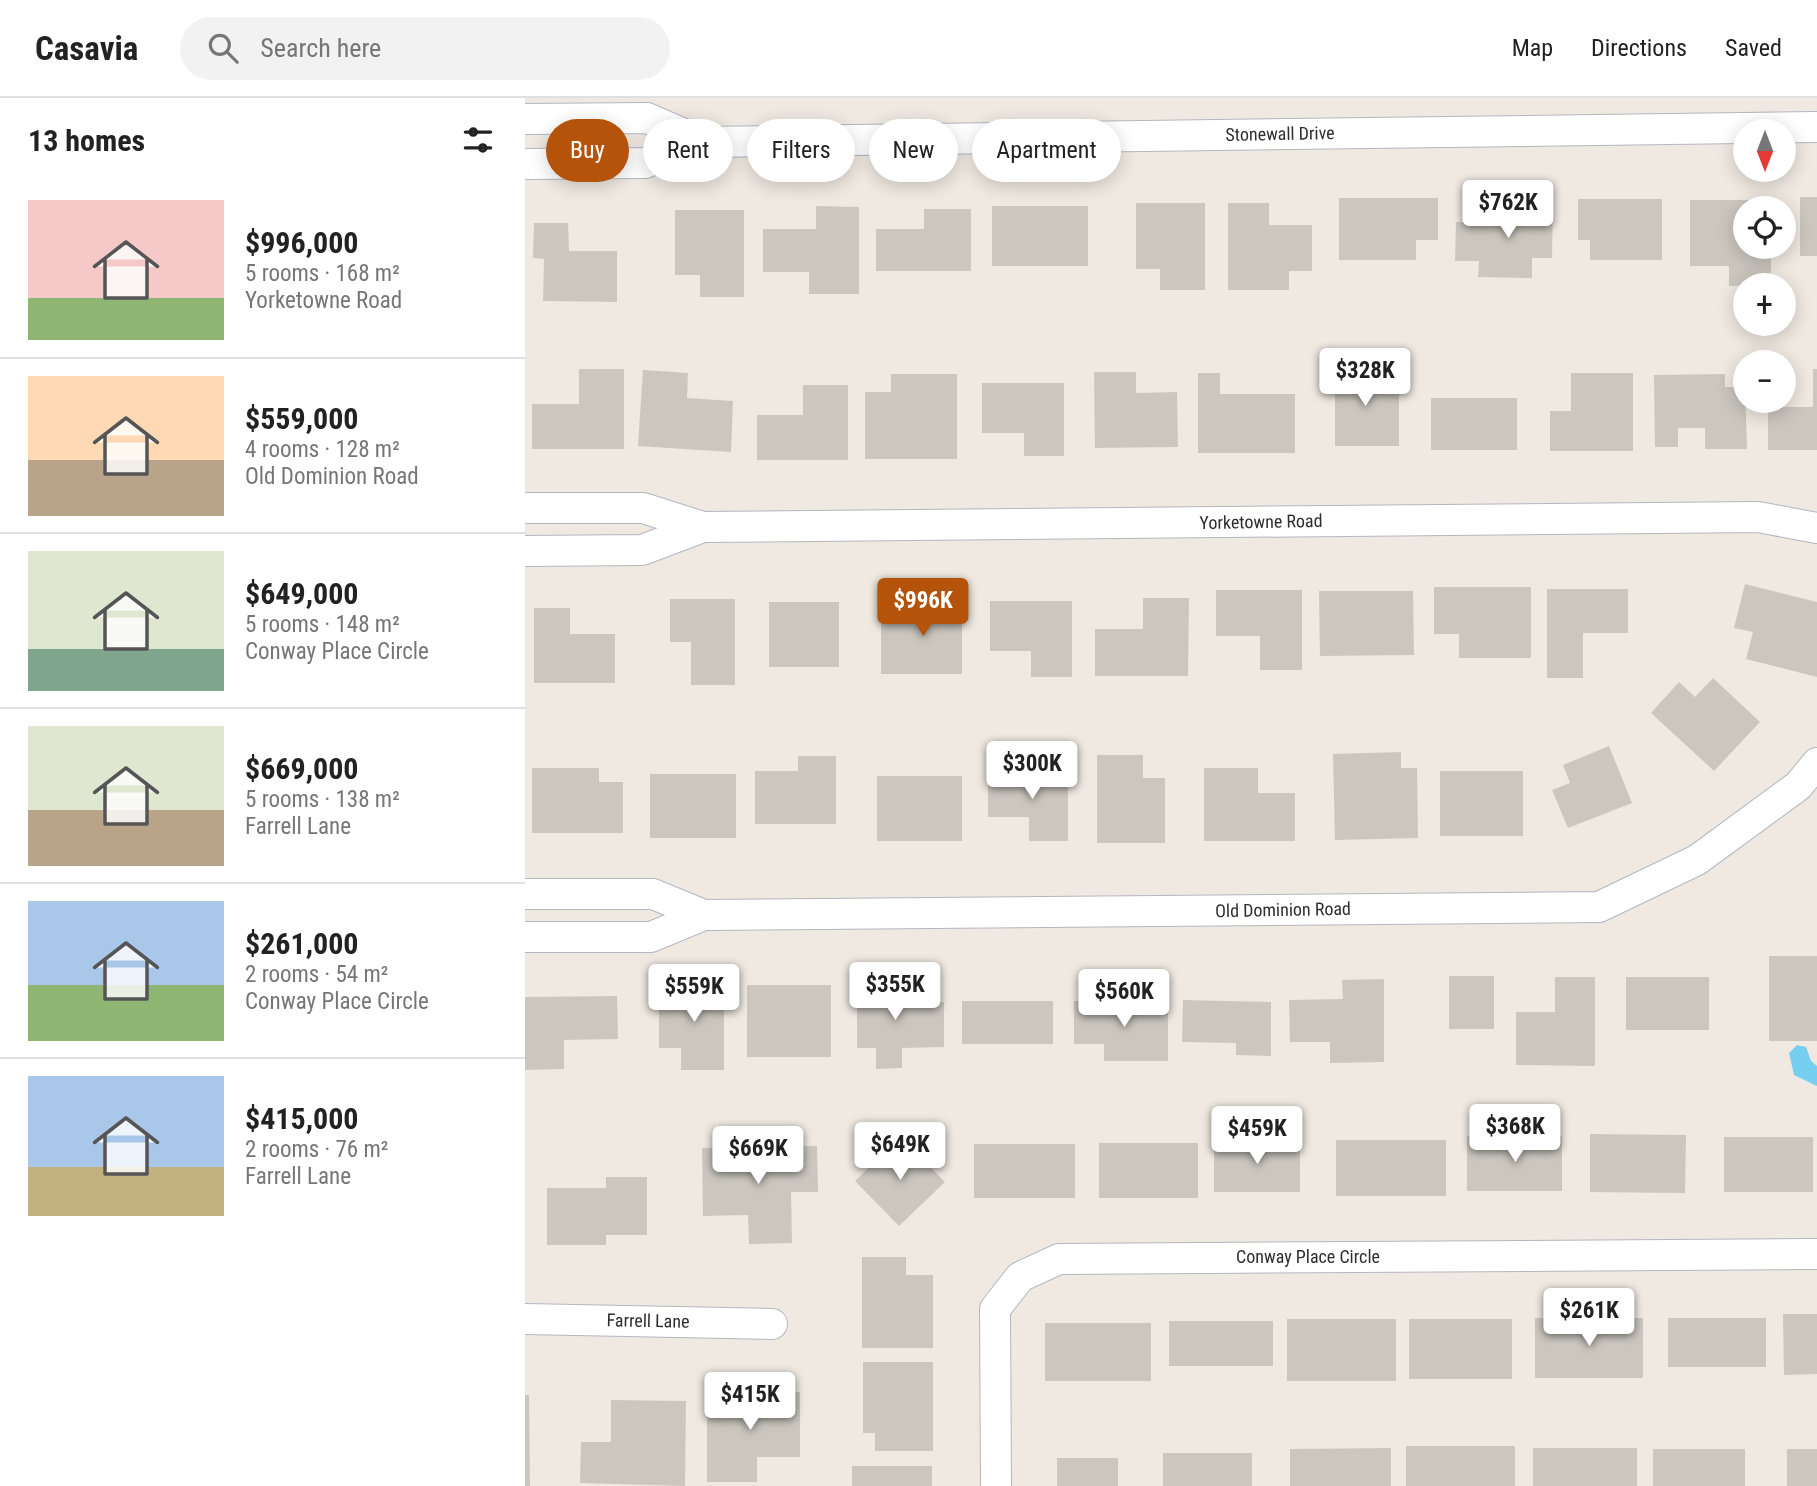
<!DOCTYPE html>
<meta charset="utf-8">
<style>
body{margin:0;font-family:"Roboto Condensed",sans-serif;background:#f2f2f2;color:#222;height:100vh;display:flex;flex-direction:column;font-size:26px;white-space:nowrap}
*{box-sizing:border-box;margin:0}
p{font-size:23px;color:#767676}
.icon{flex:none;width:38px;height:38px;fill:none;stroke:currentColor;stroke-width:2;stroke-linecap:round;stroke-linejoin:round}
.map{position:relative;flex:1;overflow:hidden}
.details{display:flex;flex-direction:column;background:#fff;width:525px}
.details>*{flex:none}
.guide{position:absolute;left:21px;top:21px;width:665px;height:63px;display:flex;gap:14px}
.needle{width:46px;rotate:180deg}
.controls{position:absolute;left:1208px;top:21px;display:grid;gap:14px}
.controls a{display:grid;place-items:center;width:63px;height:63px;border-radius:50%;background:#fff;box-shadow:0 4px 18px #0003;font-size:35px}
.price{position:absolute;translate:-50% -60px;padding:0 16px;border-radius:7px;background:#fff;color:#222;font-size:23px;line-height:46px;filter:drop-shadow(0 2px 4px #0008)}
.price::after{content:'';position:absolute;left:50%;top:42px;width:21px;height:16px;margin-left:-10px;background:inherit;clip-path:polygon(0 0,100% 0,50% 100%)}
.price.selected{background:#b45309;color:#fff}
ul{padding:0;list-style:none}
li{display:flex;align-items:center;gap:21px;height:175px;padding:0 28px}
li+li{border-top:2px solid #e0e0e0}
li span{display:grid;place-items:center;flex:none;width:196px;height:140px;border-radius:0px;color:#555}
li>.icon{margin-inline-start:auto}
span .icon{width:84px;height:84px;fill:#fffc;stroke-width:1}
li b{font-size:30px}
h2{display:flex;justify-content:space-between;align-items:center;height:84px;padding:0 28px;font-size:30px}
.tag{padding:0 24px;border-radius:32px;background:#fff;box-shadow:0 4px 18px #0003;font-size:24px;line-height:63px}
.tag.selected{background:#b45309;color:#fff}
header{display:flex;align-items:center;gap:42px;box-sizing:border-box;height:98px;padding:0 35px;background:#fff;border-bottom:2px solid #e0e0e0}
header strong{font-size:33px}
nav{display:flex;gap:38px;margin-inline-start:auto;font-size:24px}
.search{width:490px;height:63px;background:#f2f2f2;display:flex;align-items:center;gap:18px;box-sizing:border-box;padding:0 24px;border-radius:38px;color:#767676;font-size:26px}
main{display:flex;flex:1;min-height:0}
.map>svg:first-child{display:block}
.water{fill:#75cff0}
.building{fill:#cbc7bf}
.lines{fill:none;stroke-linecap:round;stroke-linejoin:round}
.minor-casing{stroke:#b4b7c1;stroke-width:32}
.minor{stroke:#fff;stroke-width:30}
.labels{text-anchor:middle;stroke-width:7;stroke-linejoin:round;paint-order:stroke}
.street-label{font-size:18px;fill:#2e2e2e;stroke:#fff}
</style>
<header>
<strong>Casavia</strong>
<div class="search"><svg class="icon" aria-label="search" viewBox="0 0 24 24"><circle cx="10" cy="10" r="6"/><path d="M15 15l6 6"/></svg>Search here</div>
<nav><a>Map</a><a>Directions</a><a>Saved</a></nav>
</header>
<main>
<section class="details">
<h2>13 homes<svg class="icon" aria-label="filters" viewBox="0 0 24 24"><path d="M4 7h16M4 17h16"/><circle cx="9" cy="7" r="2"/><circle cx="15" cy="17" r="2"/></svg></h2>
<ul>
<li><span style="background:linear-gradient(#f6c9c9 70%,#8fb573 0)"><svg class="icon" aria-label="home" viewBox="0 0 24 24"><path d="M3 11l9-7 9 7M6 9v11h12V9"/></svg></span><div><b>$996,000</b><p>5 rooms · 168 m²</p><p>Yorketowne Road</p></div></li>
<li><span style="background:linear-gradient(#ffd9b3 60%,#b9a48a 0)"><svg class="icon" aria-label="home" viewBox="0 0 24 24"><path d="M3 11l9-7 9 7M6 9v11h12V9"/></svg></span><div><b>$559,000</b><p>4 rooms · 128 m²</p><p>Old Dominion Road</p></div></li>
<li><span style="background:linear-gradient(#dfe7d0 70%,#7fa58c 0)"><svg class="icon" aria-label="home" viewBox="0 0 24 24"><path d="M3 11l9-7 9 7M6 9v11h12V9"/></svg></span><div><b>$649,000</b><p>5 rooms · 148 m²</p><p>Conway Place Circle</p></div></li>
<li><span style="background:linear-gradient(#dfe7d0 60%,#b9a48a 0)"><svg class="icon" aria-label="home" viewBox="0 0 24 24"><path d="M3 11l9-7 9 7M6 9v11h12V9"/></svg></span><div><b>$669,000</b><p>5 rooms · 138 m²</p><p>Farrell Lane</p></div></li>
<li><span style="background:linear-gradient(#a9c7e8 60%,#8fb573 0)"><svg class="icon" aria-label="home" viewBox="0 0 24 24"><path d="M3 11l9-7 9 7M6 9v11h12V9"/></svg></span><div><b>$261,000</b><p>2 rooms · 54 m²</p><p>Conway Place Circle</p></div></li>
<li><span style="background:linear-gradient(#a9c7e8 65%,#c2b280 0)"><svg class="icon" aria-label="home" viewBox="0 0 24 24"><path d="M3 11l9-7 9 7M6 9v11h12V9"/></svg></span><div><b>$415,000</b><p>2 rooms · 76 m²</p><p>Farrell Lane</p></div></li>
</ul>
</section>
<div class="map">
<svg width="1292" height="1388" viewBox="0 0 1292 1388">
<rect width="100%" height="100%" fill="#efe9e1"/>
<path class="water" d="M1272 947 1281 949 1286 963 1292 968V988L1269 977 1264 955Z"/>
<path class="building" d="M1275 99H1292V158H1275Z
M814 100H913V142H891V162H814Z
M1053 101H1137V162H1065V142H1053Z
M1165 102H1246V110H1220V149H1246V187L1204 188V168H1165Z
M979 103H1028L1027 160H1007V180L953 179 954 163H930L931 124 979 125Z
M611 105H680V192H635V171H611Z
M703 105H744V127H787V173H764V192H703Z
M291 108 334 109V196H284V174H238V131H291Z
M467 108H563V168H467Z
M399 111H446V173H351V131H399Z
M150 112H219V199H175V177H150Z
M9 125H43L44 153H92V204L18 203 19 161 8 160Z
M810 265H851V288H874V348H810Z
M54 271H99V351H7V306H54Z
M1288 271H1292V352H1243V309H1288Z
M118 272 163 275 162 300 208 303 206 354 113 348Z
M569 274H611V295L652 294 653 349 570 350Z
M673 275H695V296H770V355H673Z
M1046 275H1108V353H1025V313H1046Z
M366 276H432V361H340V294H366Z
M1200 276V289H1220L1222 351H1180V330H1153V349H1130L1129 277Z
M457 285H539V358H499V335H457Z
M278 287H323V362H232V317H278Z
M906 300H992V352H906Z
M1220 486 1292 504V579L1221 561 1228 534 1209 530Z
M909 489H1006V560H934V536H909Z
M1022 491H1103V535H1058V580H1022Z
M691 492H777V572H735V538H691Z
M794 493H888L889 557 795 558Z
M618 500H664L663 578H570V531H618Z
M145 501H210V587H166V544H145Z
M371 501H437V576H356V523H371Z
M465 503H547V579H506V553H465Z
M244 504H314V569H244Z
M9 510H45V536H90V585H9Z
M1188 580 1235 624 1189 673 1126 615 1154 584 1170 599Z
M1084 648 1107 705 1043 730 1027 692 1045 685 1038 667Z
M876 654V670H892L893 740 810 742 808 656Z
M572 657H618V680H640V745H572Z
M273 658H311V726H230V673H273Z
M7 670H74V684H98V735H7Z
M679 670H733V695H770V743H679Z
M463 673H543V743H504V719H463Z
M915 673H998V738H915Z
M125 676H211V740H125Z
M352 678H437V743H352Z
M1244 858H1292V943H1244Z
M924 878H969V931H924Z
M1030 879H1070V968L991 967V914H1030Z
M1101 879H1184V932H1101Z
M859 881V964L805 965V944H765L764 902 818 901 817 882Z
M332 882H376L377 904H419V949L377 950V970L351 971V950H332Z
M134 886H199V972H156V950H134Z
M222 887H306V959H222Z
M92 898 93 941 39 942V971L0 972V899Z
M658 902 746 904V958L711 957V945L657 944Z
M437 903H528V946H437Z
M549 903H643V963H579V946H549Z
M1065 1036 1161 1037 1160 1095 1065 1094Z
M942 1038H1037V1093H942Z
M376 1039 420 1084 374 1128 330 1083Z
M1199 1039H1288V1094H1199Z
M689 1042H775V1094H689Z
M811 1042H921V1098H811Z
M574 1045H673V1100H574Z
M449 1046H550V1100H449Z
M292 1048 293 1094H266L267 1145 224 1146 223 1117 178 1118 177 1050Z
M81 1079H122V1137H81V1147H22V1090H81Z
M337 1159H381V1177H408V1250H337Z
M1258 1216H1292V1276L1259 1277Z
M1010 1220H1118V1280H1010Z
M1143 1220H1241V1269H1143Z
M762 1221H871V1283H762Z
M884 1221H987V1281H884Z
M644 1223H748V1268H644Z
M520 1225H626V1283H520Z
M338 1264H408V1353H350V1335H338Z
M182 1294H275V1359H232V1384H182Z
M0 1297H4L5 1388H0Z
M86 1302 161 1303 160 1388 55 1385 56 1344H86Z
M881 1348H990V1388H881Z
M866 1350V1388H765V1351Z
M1008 1350H1112V1388H1008Z
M1128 1351H1220V1388H1128Z
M1262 1351H1292V1388H1262Z
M638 1355H727V1388H638Z
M532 1360H593V1388H532Z
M327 1368H407V1388H327Z"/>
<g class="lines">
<defs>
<path id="minor" d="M0 21 122 20 177 44
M0 66 120 65 177 44 1292 29
M0 410H118L178 429 1233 419 1292 430
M0 453 117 452 178 429
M0 796H128L179 817
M0 839H126L179 817 1074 809 1172 762 1273 688 1292 665
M0 1221 247 1226
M471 1388 470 1211 495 1179 534 1161 1292 1156"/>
</defs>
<use href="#minor" class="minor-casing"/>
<use href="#minor" class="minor"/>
</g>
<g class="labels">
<g class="street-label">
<text transform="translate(755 36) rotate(-1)" y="6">Stonewall Drive</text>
<text transform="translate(736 424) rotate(-1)" y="6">Yorketowne Road</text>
<text transform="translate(758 812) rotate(-1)" y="6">Old Dominion Road</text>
<text x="783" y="1165">Conway Place Circle</text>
<text transform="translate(123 1223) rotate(1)" y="6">Farrell Lane</text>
</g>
</g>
</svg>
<div class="controls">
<a><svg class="needle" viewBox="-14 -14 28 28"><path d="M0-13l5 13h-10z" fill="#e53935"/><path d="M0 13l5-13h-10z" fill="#767676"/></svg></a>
<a><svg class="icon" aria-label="locate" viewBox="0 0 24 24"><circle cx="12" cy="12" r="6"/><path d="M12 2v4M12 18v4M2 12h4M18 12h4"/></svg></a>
<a>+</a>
<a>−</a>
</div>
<b class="price" style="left:983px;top:142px">$762K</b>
<b class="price" style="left:840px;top:310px">$328K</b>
<b class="price selected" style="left:398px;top:540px">$996K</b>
<b class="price" style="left:507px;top:703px">$300K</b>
<b class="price" style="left:370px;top:924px">$355K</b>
<b class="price" style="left:169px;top:926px">$559K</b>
<b class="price" style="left:599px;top:931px">$560K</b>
<b class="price" style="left:990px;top:1066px">$368K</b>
<b class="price" style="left:732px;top:1068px">$459K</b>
<b class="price" style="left:375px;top:1084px">$649K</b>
<b class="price" style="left:233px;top:1088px">$669K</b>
<b class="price" style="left:1064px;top:1250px">$261K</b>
<b class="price" style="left:225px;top:1334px">$415K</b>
<div class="guide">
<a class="tag selected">Buy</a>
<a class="tag">Rent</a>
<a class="tag">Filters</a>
<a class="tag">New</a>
<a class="tag">Apartment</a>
</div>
</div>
</main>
